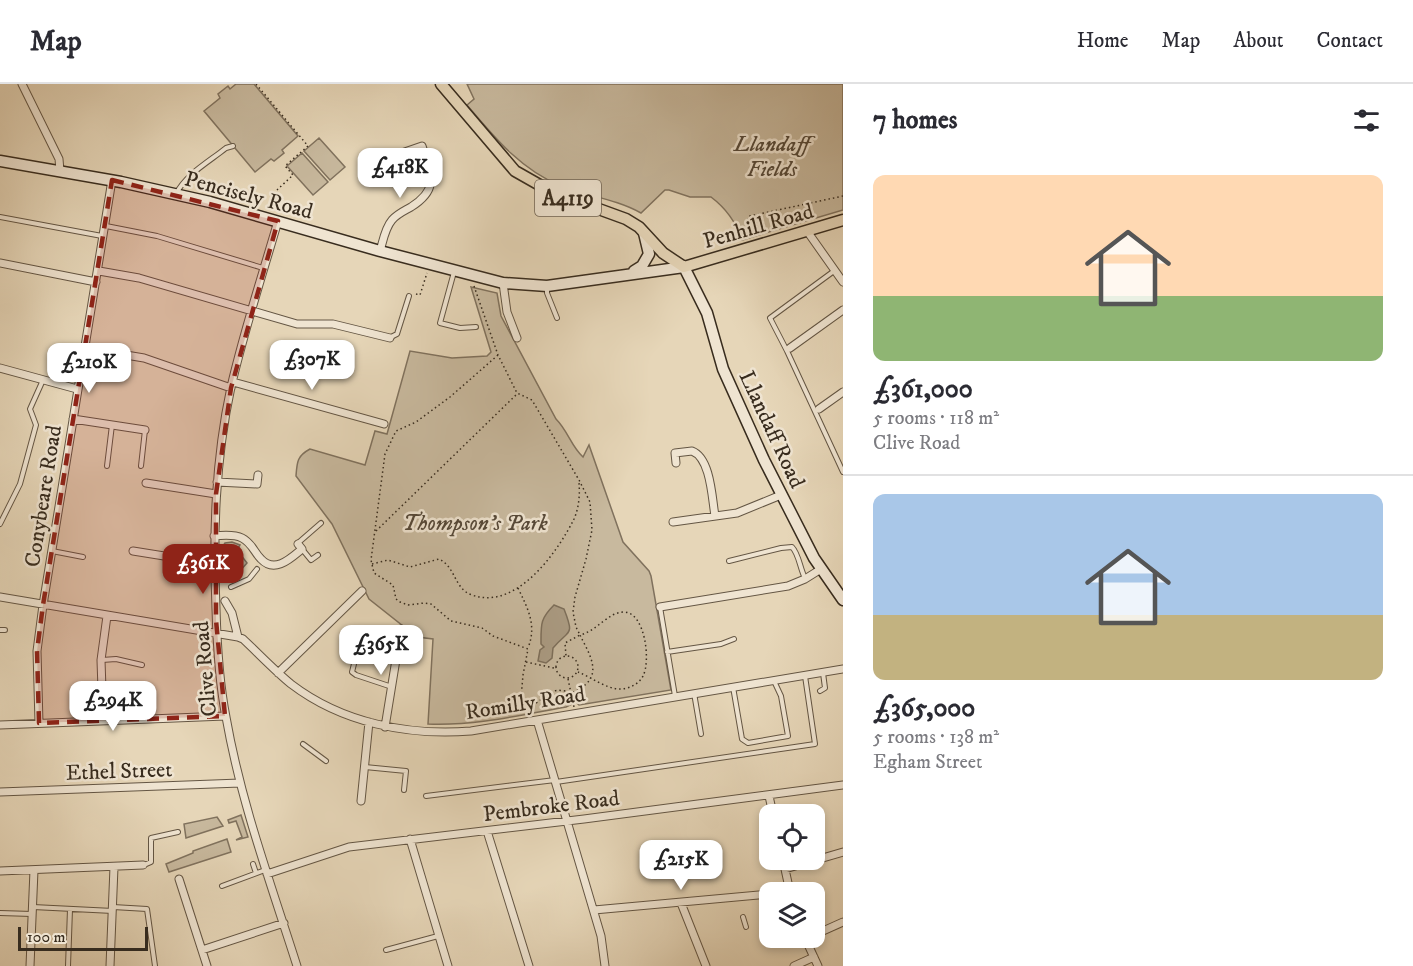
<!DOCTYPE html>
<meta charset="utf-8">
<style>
body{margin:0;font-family:"IM FELL DW Pica",serif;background:#f7f7f7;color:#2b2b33;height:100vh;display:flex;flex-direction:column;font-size:22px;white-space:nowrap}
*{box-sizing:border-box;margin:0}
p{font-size:20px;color:#7c7c81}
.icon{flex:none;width:33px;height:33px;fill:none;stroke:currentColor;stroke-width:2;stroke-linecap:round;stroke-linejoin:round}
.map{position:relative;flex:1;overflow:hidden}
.sheet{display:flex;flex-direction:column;background:#fff;width:570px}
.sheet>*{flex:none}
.tools{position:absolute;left:759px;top:720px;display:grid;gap:12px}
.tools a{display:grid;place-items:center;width:66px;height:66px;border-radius:12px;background:#fff;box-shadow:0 3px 9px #0003;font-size:30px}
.scale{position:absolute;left:18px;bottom:15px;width:130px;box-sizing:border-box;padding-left:6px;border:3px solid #382c1e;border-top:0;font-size:16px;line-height:21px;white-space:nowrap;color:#382c1e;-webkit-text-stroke:4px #efe4d1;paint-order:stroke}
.price{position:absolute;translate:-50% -51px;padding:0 14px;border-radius:12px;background:#fff;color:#222;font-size:20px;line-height:39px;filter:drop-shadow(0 2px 3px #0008)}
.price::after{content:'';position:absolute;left:50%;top:36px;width:18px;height:14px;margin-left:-9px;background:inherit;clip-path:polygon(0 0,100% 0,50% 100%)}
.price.selected{background:#8f2418;color:#fff}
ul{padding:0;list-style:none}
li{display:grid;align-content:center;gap:12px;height:318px;padding:0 30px}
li+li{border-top:2px solid #e1e1e2}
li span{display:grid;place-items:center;height:186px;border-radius:12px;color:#555}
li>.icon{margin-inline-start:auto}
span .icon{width:108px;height:108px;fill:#fffc;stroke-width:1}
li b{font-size:26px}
h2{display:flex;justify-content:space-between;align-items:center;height:72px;padding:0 30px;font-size:26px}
header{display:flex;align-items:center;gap:36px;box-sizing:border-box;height:84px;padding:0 30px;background:#fff;border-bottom:2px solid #e1e1e2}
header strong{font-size:28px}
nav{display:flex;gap:33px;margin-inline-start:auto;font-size:21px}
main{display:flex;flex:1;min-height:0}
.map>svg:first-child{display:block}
.green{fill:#c8b99e;stroke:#80725e;stroke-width:1.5}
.water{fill:#ab9c84;stroke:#7d6f5b;stroke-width:1.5}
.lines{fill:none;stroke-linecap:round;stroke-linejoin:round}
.lane-casing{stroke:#645644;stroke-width:6}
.street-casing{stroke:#645644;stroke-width:9}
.secondary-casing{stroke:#382c1e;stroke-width:13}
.primary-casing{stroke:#382c1e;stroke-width:13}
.path{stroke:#382c1e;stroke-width:1.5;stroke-dasharray:1.5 3;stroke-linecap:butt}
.lane{stroke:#efe4d1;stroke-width:4}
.street{stroke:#efe4d1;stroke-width:7}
.secondary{stroke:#efe4d1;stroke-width:10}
.primary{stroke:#e6d6b8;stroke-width:10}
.marked{fill:#8f2418;fill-opacity:0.2;stroke:#8f2418;stroke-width:4.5;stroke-dasharray:12 8;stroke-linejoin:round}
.labels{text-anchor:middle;stroke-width:5;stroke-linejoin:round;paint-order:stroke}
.shield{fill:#efe4d1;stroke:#6f6354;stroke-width:1.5}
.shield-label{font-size:21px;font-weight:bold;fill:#382c1e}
.park-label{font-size:22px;font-style:italic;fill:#554838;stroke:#efe4d1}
.street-label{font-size:22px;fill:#382c1e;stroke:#efe4d1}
</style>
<header>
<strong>Map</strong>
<nav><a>Home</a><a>Map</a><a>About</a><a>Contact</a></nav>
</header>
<main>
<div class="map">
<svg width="843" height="882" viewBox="0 0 843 882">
<rect width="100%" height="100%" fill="#e6d6b8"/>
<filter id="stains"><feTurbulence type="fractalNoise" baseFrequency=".00333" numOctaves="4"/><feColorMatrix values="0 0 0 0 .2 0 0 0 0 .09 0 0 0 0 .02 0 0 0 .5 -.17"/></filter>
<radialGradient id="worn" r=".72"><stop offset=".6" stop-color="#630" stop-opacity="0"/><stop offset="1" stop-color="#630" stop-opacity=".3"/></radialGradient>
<path class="green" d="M236 0H254L298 52 282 66 284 69 274 77 271 75 255 88 204 27 220 14 218 10 228 2 230 5Z
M467 0H843V126L742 156C736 138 727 125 711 113H690L669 106H665L641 129C616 115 587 112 561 102 521 86 495 54 467 21L474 15Z
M319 54 345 83 330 96 304 67Z
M302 69 328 98 313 111 287 82Z
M471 203 497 209 501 232 556 335C568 347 571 362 583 373L589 361 623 458 649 487 651 492 671 606 579 621 576 618 566 623C521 631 474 642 428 640L433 555 417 553 369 515 332 440 296 392C297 378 297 372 310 365L365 381 375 347 387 350 410 267 452 274 487 272 491 268Z
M225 459 232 458 240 461 237 466 247 479 240 487 224 495 221 465Z
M241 731 248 753 236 756 242 753 236 737 229 739 228 736Z
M217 733 223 742 186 754 184 740Z
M227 755 231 768 169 788 166 780 193 769V767Z"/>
<path class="water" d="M554 521 564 525C575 553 569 545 553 564L552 574 546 579 538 577 540 566 544 563 541 560C541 540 540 535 554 521Z"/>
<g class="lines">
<defs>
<path id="lane" d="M176 110C186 90 210 77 226 64L233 62
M0 133 102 152
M106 142 157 152 263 184
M834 187 770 234 787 267 843 388
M454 188 440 239 460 244 476 243
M547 204V209L557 234
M391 253 397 250 409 212
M107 382 112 341
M141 382 145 346
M0 440 20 400 36 341 30 325 43 296
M298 459 321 439
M302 465 311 476 318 471
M52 467 83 473
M729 477 781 464 792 463C799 470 800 485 805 494
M231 503 249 495 257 485
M660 523 675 612
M0 546H5
M667 568 721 560 734 555
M102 576 116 575 142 581
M354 580 352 588 356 591 392 603
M733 603 742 655 748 659 788 652 781 612 774 597
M820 607 825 604 823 589
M694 609 701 650
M303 660 326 677
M365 683 406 687 404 706
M556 698 815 660 805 592
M426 712 555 696
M253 780 256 789
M144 781 151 778V754L178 748
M222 802 265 786
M33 823 113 827
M113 823 147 825 155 882
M0 829 32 830
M743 833 746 843
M386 866 438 852
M68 882 70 825"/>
<path id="street" d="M22 0 59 75 60 87
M278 137C262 192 244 247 231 303 215 377 213 450 216 525 217 561 219 598 226 633 241 719 271 800 297 882
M807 147 843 198
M380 167C383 157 385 144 392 136 397 130 404 127 411 123 440 105 431 90 422 62L396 71
M0 179 96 198
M99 187 139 194 297 240H333L390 254
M503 199 507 228 517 254
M84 264 144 274 231 304
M790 264 843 226
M0 284 77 305
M233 298 384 340
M819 325 843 308
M73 335 145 346
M676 379 675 369 692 367C711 374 712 415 715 432
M217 398 257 400 258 391
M146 399 216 410
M673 438 737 429 781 411
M214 452C223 451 234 450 242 454 252 459 254 468 261 475 275 490 291 474 302 465L298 460
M133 467 214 480
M0 513 238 553 243 555C259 570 274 586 291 600 342 639 408 652 471 647L843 585
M225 517 232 529 238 553
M660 523 788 502 805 495 821 485
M278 589 362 507
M103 636 101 576 107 532
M537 636 601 852 605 882
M39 639 37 567 43 521 112 96
M0 641 225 632
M385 643 401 545
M0 708 240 699
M769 712 773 730
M361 717 369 638
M487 747 529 882
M410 755 448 882
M783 776 790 808
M785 785 843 768
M0 787 143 781
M267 790 349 763 584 735 843 701
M179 795 207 882
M681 819 706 882
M594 826 770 810
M814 851 843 838
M805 854 818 882
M202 866 284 839
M30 882 34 786
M110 882 114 783
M794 882 814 873"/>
<path id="secondary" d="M0 77 121 98 210 118 380 167 503 199 547 202 684 183 707 229 723 285 764 376 814 474 843 516
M634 187 642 182 649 170 644 149"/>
<path id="primary" d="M441 0 515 87 552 108 626 135 639 143 663 169 684 183 843 136"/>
</defs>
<use href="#lane" class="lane-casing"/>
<use href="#street" class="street-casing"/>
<use href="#secondary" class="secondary-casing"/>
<use href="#primary" class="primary-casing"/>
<path class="path" d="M256 0 308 62 285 82 293 91 277 106
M749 154 748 133 750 132 843 112
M474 202 498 271 517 309 532 316 579 396 590 418 592 446 586 475 575 513 573 528 576 543 580 551 565 559 566 572
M416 210 420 211 427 189
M498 271 450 313 416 338 396 347 385 370 371 476 374 489 393 501 396 515 400 518 408 521 424 519 431 520 451 537 482 544 493 552 528 565 523 591 521 614 522 620C535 626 543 611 554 607 561 605 567 608 573 608 577 607 582 604 585 601 602 587 587 566 580 551 597 547 608 528 624 528 645 528 651 577 643 592 639 600 629 605 620 605 606 605 591 593 578 588
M376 447 517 310
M372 480 388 476 410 483 439 475C456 483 454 505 472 511 516 527 557 469 574 435 579 424 580 410 579 399
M518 504C528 525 537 541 528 564
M556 583a11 11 0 1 1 22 0a11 11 0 1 1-22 0Z
M526 578 554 584
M568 595 574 623"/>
<use href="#lane" class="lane"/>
<use href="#street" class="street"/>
<use href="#secondary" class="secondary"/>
<use href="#primary" class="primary"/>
</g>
<path class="marked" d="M112 96 278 137 231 304 216 410V536L225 632 39 639 37 567 43 521Z"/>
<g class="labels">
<rect class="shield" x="535" y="96" width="66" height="36" rx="4.5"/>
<g class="shield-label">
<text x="568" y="121">A4119</text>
</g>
<g class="park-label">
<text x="772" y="67">Llandaff<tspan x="772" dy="25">Fields</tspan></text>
<text x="475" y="446">Thompson's Park</text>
</g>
<g class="street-label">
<text transform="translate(249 110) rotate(15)" y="8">Pencisely Road</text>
<text transform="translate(758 141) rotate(-16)" y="8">Penhill Road</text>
<text transform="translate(773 345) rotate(65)" y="8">Llandaff Road</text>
<text transform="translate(42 412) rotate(-81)" y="8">Conybeare Road</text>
<text transform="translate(204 585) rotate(-95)" y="8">Clive Road</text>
<text transform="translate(525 618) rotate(-9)" y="8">Romilly Road</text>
<text transform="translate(119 686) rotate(-2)" y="8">Ethel Street</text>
<text transform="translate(551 721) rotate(-7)" y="8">Pembroke Road</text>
</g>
</g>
<rect width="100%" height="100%" filter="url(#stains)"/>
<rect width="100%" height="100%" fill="url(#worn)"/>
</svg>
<div class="tools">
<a><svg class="icon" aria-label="locate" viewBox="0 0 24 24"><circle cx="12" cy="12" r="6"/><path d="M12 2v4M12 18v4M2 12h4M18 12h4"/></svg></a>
<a><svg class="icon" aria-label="layers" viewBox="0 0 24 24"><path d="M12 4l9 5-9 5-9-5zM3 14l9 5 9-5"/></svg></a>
</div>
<div class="scale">100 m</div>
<b class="price" style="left:400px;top:115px">£418K</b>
<b class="price" style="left:312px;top:307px">£307K</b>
<b class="price" style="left:89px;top:310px">£210K</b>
<b class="price selected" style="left:203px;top:511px">£361K</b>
<b class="price" style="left:381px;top:592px">£365K</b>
<b class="price" style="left:113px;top:648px">£294K</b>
<b class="price" style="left:681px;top:807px">£215K</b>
</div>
<section class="sheet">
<h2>7 homes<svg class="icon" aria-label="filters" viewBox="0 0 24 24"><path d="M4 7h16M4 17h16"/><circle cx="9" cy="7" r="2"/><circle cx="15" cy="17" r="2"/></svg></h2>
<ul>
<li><span style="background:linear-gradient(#ffd9b3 65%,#8fb573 0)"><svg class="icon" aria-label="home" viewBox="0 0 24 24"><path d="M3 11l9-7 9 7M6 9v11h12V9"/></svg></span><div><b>£361,000</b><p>5 rooms · 118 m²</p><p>Clive Road</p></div></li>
<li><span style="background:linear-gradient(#a9c7e8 65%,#c2b280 0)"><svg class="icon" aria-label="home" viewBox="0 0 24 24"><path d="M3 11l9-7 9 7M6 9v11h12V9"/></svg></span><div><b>£365,000</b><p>5 rooms · 138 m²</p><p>Egham Street</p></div></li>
</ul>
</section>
</main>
